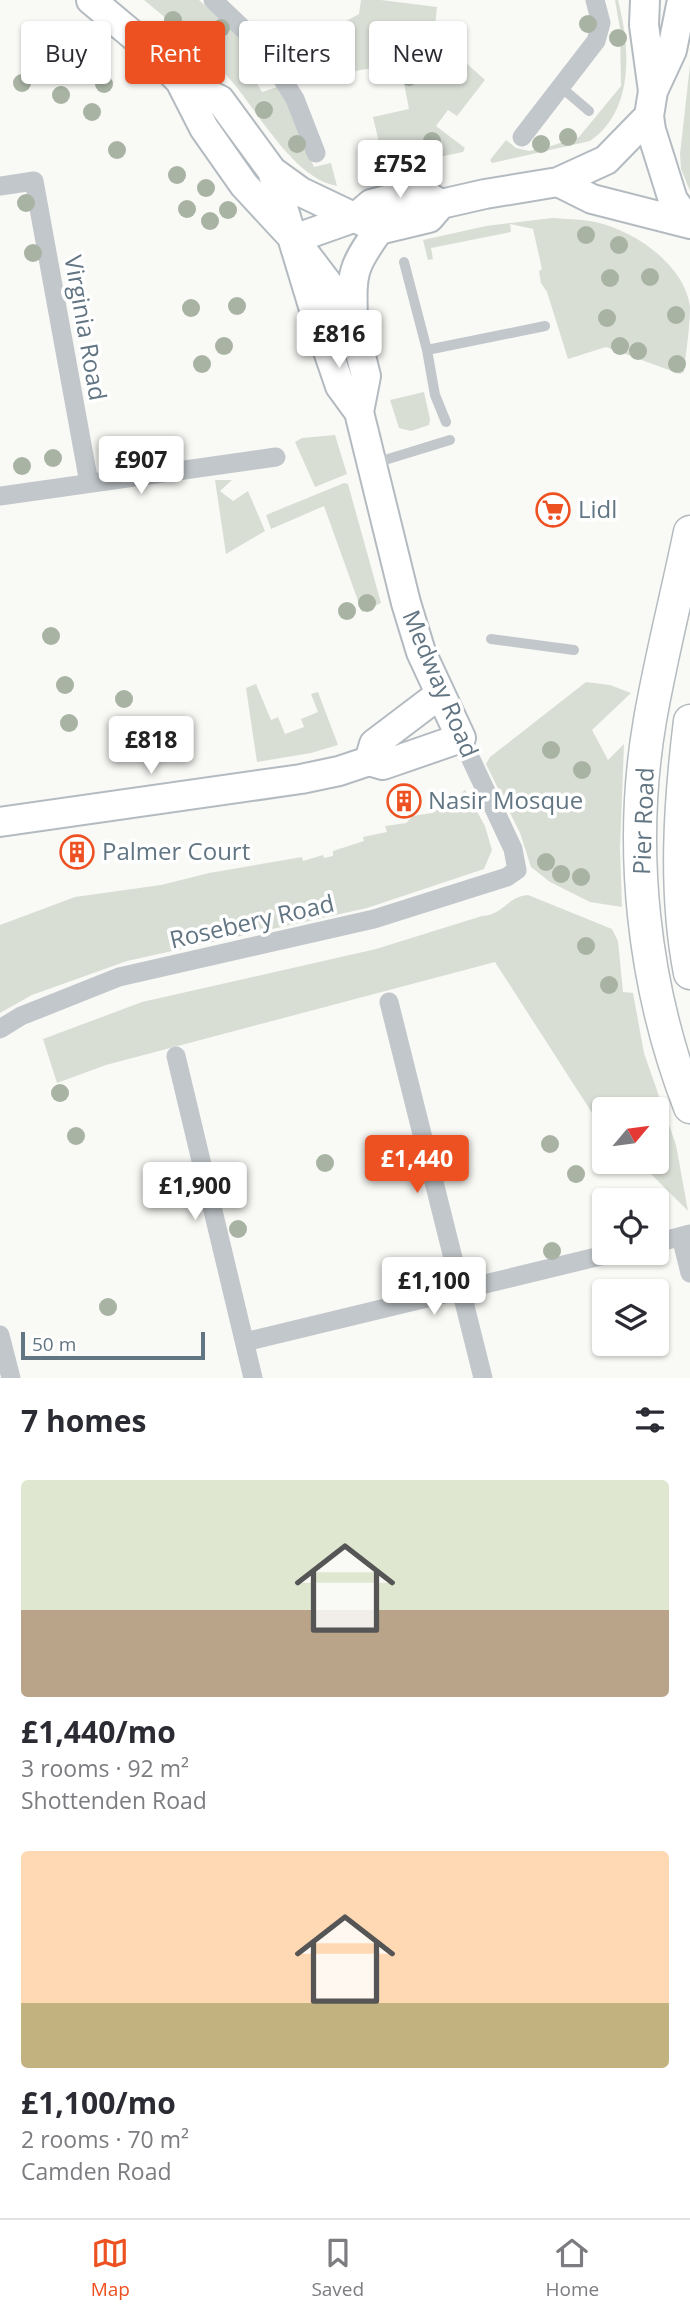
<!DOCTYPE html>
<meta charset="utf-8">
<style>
body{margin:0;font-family:"Open Sans",sans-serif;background:#f2f2f3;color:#2b2b33;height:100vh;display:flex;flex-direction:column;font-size:26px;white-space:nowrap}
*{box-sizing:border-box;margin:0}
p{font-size:23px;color:#7c7c81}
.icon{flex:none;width:38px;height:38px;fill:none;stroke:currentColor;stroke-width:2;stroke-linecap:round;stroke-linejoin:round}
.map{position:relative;height:1378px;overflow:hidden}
.drawer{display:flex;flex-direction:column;background:#fff;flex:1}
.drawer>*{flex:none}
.top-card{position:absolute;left:21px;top:21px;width:649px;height:63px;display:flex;gap:14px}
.needle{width:46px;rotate:61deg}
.fabs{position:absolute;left:592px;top:1097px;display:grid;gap:14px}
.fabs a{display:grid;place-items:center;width:77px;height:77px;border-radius:7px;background:#fff;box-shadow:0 2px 5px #0004;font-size:35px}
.scale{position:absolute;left:21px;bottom:18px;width:184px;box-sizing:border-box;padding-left:7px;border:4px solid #627583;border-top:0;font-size:19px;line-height:24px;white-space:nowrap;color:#627583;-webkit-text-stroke:5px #fff;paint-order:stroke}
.price{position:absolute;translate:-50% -60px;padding:0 16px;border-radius:7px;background:#fff;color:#222;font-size:23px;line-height:46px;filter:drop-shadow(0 2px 4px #0008)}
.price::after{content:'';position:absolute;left:50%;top:42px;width:21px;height:16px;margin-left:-10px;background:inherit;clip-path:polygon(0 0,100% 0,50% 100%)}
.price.active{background:#ee5121;color:#fff}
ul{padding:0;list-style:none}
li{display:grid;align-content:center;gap:14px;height:371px;padding:0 21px}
li span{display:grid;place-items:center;height:217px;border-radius:7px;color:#555}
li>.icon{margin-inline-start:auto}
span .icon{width:126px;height:126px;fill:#fffc;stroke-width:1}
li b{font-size:30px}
h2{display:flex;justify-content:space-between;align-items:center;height:84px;padding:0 21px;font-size:30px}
.chip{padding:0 24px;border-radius:7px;background:#fff;box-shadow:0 2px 5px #0004;font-size:24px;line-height:63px}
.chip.active{background:#ee5121;color:#fff}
.dock{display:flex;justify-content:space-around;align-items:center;height:98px;border-top:2px solid #e1e1e2;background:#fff;font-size:19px;color:#7c7c81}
.dock a{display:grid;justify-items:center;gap:4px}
.dock .active{color:#ee5121}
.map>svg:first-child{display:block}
.green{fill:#d9ded5}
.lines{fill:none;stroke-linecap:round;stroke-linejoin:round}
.secondary-casing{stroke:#b4bbc0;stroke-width:32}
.primary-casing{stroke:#b5bbbf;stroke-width:35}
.lane{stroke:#c2c7cb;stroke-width:10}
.street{stroke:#c2c7cb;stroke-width:19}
.secondary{stroke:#fff;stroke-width:28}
.primary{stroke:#fff;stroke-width:32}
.tree{fill:#a8b3a4}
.labels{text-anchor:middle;stroke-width:7;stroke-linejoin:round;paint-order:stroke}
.street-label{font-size:24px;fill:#627583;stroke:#fff}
.poi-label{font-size:24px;fill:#627583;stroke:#fff;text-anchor:start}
</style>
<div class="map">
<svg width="690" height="1378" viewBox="0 0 690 1378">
<rect width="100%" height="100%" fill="#f9f9f6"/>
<path class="green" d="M144 0H199L247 44 261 61 251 73 262 92 277 87 284 95 314 167 331 163 337 186C293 179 257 109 228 77 203 49 173 24 144 0Z
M361 0H381L437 7 435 28 455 53 485 80 457 116 448 110 436 126 465 148 463 152 385 168 373 117 409 109 400 63 322 77 321 64 344 48 332 29 359 14Z
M615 0H618C630 47 635 110 590 141L492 163 490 160 506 140 516 148 529 151 551 146 579 137 621 86 620 29Z
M690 65V191L681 169 680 154Z
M552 218C566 219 581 219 595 222 634 230 685 265 690 307 690 328 686 351 684 372L680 374 606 347 568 359 547 292 541 283 539 271 542 269 533 229 510 224 511 232 431 248 433 259 428 260 423 240 486 226Z
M424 392 430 419 429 425 411 431 399 428 390 400Z
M335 435 347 474 315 487 295 442 302 438Z
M215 480H232L220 491 233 501 248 491 265 531 226 554Z
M344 483 348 484 381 603 362 612 324 506 271 529 266 515Z
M586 682 610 685 631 693 592 730 608 760 624 744 620 848 622 907 590 902 550 882 531 867 520 833 486 764 490 757Z
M256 684 271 720 278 717 285 734 304 727 301 719 318 712 311 694 318 692 338 745 311 753 257 762 246 688Z
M465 790 485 826 492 850 484 869 367 908 127 961 32 995 0 1013V925L75 897 161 885 209 873 302 857 303 861 323 855 324 858 333 856V851L364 841 363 837 387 832 385 826 406 823 413 816 432 813 451 802Z
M528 895 612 929 618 941 623 992 633 993 644 1053 676 1145 688 1211 639 1162H656V1110H604V1126L596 1119 495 962 106 1065 57 1083 43 1039 142 1002 376 949 482 916C505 914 506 897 528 895Z"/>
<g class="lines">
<defs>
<path id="secondary" d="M91 0 147 47 180 81 204 128 244 185 294 239 332 289 353 325 366 376 359 412
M645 0 644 25 653 91
M682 0 672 50 653 91 649 116 651 130 673 200 690 223
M272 171 301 192 364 222
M558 182 592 199 690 224
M294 239 356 217 371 204 386 200 422 193 441 204
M353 322C352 275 350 269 379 230L429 218 441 204 485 194 558 182 606 160 649 116
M369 761 374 744 440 694
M0 822 301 779 339 771 369 761 383 765 461 738 421 652 406 603 359 412 340 386 316 316 272 171 220 100 180 81"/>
<path id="primary" d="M690 532C677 595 661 657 650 720 628 848 643 986 690 1107
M690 721C680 803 674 891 690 973"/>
</defs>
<use href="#secondary" class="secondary-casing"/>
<use href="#primary" class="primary-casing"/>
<path class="lane" d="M562 88 589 111
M404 262 427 350
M446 422 435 395 427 350 545 326
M375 463 450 440
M491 639 574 650"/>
<path class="street" d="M213 0 263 48 295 99 316 153
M522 137 596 41 601 23 595 0
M0 186 34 181 89 483
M0 496 276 457
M389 1002 483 1378
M0 1029 21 1016 119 977 374 919 507 877 517 870 513 849 461 738
M176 1056 253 1378
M681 1237 690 1273
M656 1243 690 1234
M0 1335 11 1378
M245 1342 613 1253"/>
<use href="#secondary" class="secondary"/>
<use href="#primary" class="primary"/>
</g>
<g class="tree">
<circle cx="173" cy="20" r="9"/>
<circle cx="588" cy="24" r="9"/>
<circle cx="221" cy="28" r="9"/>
<circle cx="285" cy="30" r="9"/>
<circle cx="190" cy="32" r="9"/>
<circle cx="618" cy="38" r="9"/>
<circle cx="43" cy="43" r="9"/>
<circle cx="209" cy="52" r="9"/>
<circle cx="248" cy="52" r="9"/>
<circle cx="409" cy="77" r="9"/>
<circle cx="22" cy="83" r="9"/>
<circle cx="104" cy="84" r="9"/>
<circle cx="61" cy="95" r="9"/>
<circle cx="264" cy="110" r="9"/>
<circle cx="92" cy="112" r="9"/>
<circle cx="568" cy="137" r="9"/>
<circle cx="432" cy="141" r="9"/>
<circle cx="297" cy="144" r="9"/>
<circle cx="541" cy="144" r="9"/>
<circle cx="117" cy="150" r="9"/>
<circle cx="177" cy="175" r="9"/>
<circle cx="206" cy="188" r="9"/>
<circle cx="26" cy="203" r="9"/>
<circle cx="187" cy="209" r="9"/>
<circle cx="228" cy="210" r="9"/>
<circle cx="210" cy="221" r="9"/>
<circle cx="586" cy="235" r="9"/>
<circle cx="619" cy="245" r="9"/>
<circle cx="33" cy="253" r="9"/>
<circle cx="650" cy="277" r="9"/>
<circle cx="610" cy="278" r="9"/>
<circle cx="237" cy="306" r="9"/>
<circle cx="191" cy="308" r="9"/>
<circle cx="676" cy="315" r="9"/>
<circle cx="607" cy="318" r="9"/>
<circle cx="224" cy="346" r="9"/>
<circle cx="620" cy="346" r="9"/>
<circle cx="638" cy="351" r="9"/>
<circle cx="202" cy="364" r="9"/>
<circle cx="677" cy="364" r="9"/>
<circle cx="53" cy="458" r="9"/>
<circle cx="22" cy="466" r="9"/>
<circle cx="367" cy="603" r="9"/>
<circle cx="347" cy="611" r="9"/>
<circle cx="51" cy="636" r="9"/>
<circle cx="65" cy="685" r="9"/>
<circle cx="124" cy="699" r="9"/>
<circle cx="69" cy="723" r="9"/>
<circle cx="551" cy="750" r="9"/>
<circle cx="582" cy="770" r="9"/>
<circle cx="546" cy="862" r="9"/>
<circle cx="561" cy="874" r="9"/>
<circle cx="581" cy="877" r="9"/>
<circle cx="586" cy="946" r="9"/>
<circle cx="609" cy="985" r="9"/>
<circle cx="60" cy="1093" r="9"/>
<circle cx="76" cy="1136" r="9"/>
<circle cx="550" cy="1144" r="9"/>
<circle cx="325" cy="1163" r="9"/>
<circle cx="576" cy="1174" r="9"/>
<circle cx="238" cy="1229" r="9"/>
<circle cx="552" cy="1251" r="9"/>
<circle cx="108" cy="1307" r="9"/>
</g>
<defs>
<symbol id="supermarket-ring" viewBox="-11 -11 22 22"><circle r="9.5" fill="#fff" stroke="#ee5121" stroke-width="1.5"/><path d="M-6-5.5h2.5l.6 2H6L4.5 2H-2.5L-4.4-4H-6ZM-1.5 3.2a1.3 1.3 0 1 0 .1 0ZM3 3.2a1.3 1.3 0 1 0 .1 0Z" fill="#ee5121"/></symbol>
<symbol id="building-ring" viewBox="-11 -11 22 22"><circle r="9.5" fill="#fff" stroke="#ee5121" stroke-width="1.5"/><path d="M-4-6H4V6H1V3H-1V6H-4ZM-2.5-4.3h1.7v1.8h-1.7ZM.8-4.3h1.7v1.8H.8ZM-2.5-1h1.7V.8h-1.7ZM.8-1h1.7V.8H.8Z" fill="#ee5121"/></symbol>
</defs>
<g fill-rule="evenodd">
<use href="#supermarket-ring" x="534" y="491" width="38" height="38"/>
<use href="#building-ring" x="385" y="782" width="38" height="38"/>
<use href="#building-ring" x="58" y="833" width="38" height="38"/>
</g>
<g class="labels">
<g class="street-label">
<text transform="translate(85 328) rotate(80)" y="8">Virginia Road</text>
<text transform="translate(440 684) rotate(67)" y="8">Medway Road</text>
<text transform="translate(644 821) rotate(-88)" y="8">Pier Road</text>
<text transform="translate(252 922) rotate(-13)" y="8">Rosebery Road</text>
</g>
<g class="poi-label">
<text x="578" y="518">Lidl</text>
<text x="428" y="809">Nasir Mosque</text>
<text x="102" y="860">Palmer Court</text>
</g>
</g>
</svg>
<div class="fabs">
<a><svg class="needle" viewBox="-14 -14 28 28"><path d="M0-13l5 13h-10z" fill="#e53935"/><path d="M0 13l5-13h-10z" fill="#7c7c81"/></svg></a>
<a><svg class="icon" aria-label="locate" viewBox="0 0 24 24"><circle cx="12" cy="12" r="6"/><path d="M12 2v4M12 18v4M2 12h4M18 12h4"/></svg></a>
<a><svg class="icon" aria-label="layers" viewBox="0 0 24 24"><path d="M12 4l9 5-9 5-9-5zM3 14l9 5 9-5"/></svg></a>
</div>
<div class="scale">50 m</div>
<b class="price" style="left:400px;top:200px">£752</b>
<b class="price" style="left:339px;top:370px">£816</b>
<b class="price" style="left:141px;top:496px">£907</b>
<b class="price" style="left:151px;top:776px">£818</b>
<b class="price active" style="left:417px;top:1195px">£1,440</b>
<b class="price" style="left:195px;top:1222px">£1,900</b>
<b class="price" style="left:434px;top:1317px">£1,100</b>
<div class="top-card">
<a class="chip">Buy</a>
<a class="chip active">Rent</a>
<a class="chip">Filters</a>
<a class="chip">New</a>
</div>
</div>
<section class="drawer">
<h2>7 homes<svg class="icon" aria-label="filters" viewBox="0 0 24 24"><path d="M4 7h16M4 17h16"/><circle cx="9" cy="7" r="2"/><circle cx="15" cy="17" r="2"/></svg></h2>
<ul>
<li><span style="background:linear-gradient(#dfe7d0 60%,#b9a48a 0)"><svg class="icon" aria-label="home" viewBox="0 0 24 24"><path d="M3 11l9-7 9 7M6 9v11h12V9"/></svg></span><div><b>£1,440/mo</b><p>3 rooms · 92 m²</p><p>Shottenden Road</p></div></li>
<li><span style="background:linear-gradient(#ffd9b3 70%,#c2b280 0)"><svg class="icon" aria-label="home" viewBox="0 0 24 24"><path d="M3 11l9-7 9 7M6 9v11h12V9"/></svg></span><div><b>£1,100/mo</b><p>2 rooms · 70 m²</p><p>Camden Road</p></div></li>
</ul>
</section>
<nav class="dock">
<a class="active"><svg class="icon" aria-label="map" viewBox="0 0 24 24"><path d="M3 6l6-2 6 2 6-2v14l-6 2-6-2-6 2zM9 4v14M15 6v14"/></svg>Map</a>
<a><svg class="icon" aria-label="saved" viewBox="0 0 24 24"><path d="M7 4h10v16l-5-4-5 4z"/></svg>Saved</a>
<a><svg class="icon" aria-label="home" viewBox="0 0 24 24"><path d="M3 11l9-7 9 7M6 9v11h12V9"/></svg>Home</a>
</nav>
